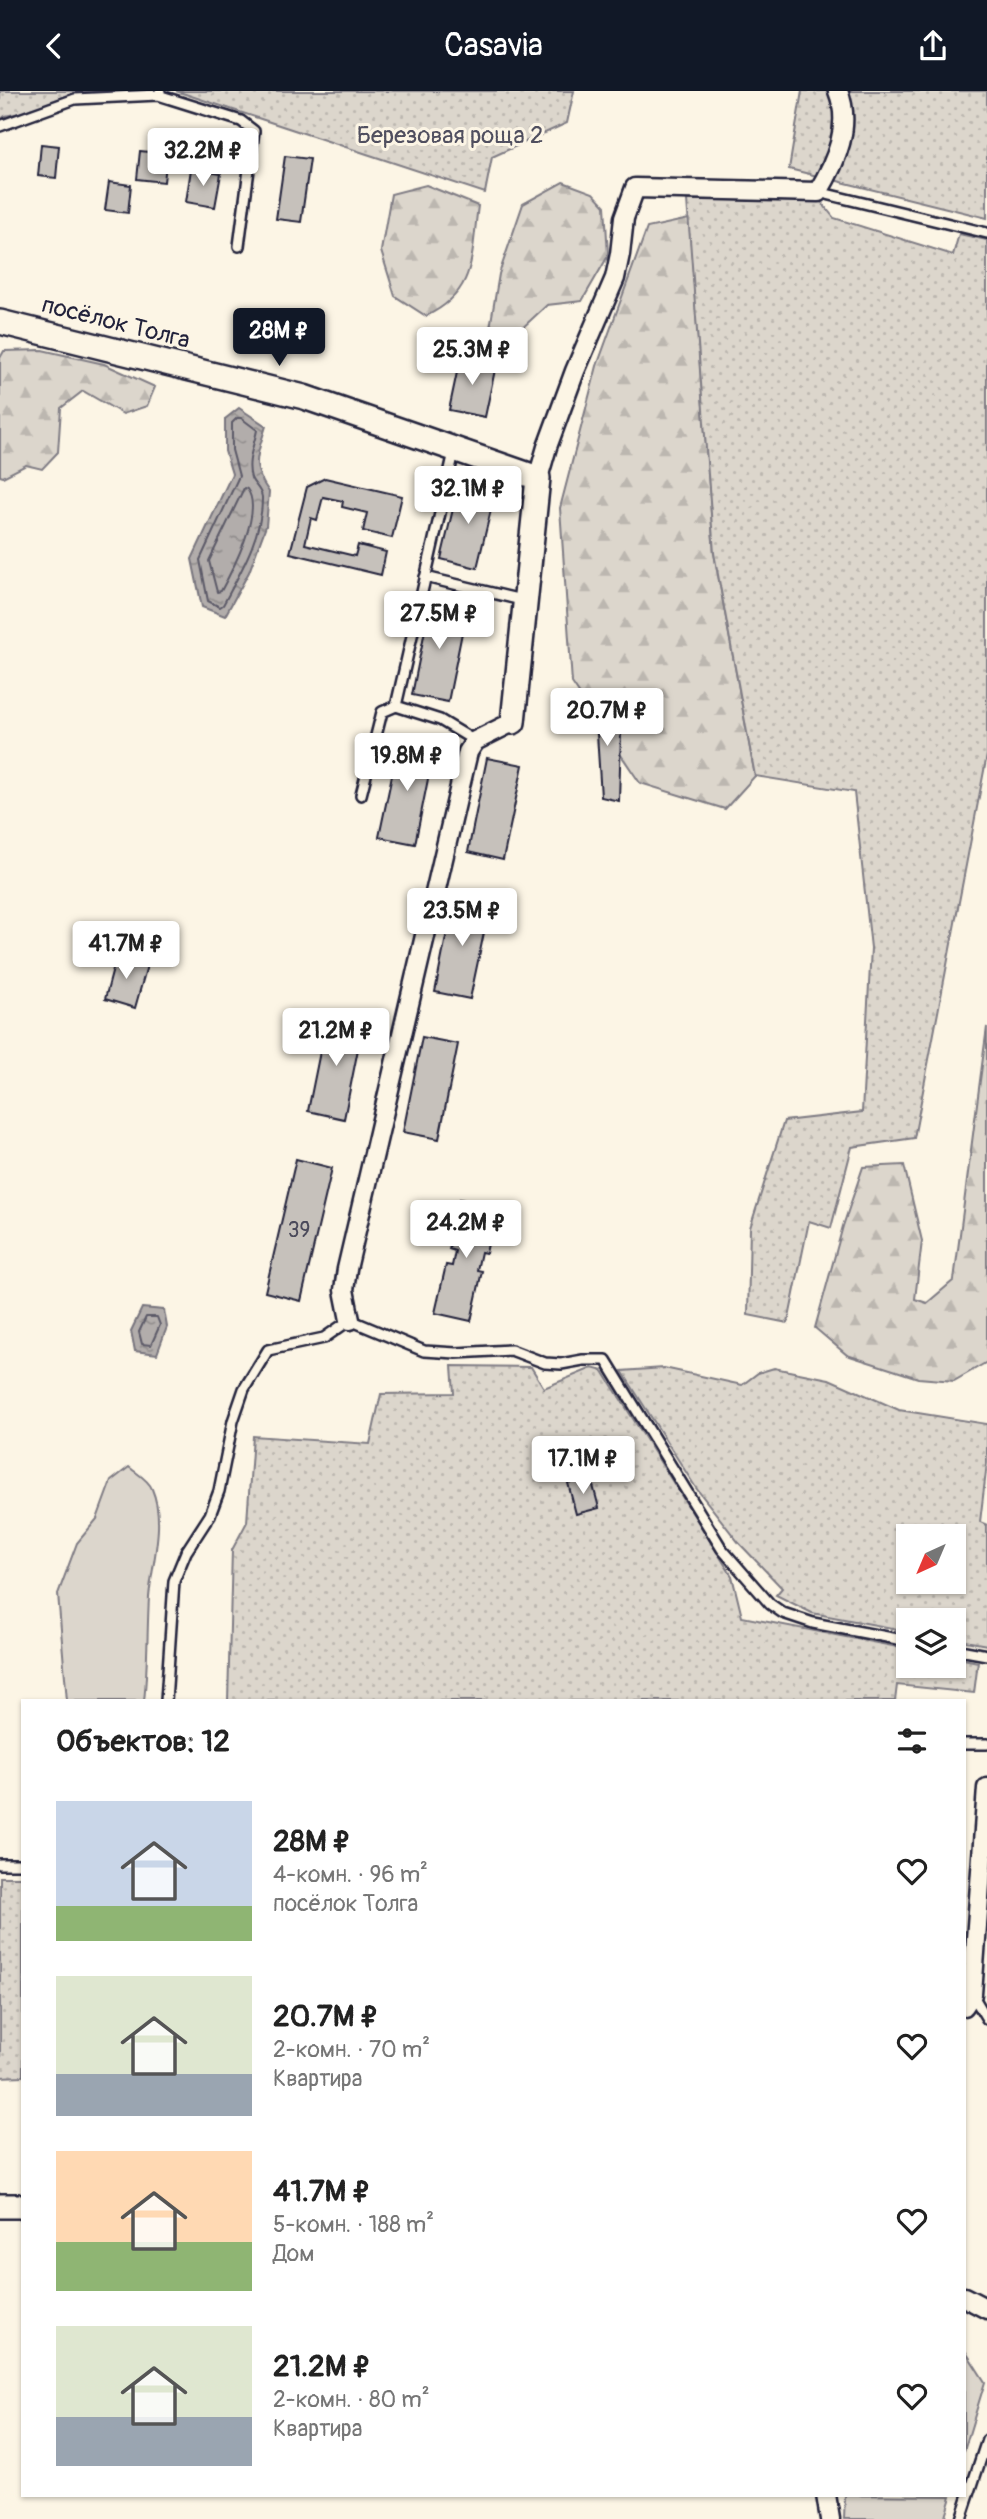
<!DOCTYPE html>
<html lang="ru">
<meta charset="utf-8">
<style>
body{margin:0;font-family:Pangolin,sans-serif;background:#f6f6f6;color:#222;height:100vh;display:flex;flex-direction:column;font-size:26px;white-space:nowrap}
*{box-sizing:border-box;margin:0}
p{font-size:23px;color:#767676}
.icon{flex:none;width:38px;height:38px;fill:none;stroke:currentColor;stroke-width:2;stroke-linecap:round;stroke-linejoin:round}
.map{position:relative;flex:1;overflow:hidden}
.panel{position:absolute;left:21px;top:1608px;width:945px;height:798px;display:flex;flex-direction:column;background:#fff;border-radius:0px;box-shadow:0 2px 5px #0004}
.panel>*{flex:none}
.needle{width:46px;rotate:224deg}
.tools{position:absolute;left:896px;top:1433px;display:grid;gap:14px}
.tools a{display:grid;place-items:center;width:70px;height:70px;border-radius:0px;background:#fff;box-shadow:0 2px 5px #0004;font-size:35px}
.price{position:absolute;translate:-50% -60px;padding:0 16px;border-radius:7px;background:#fff;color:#222;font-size:23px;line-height:46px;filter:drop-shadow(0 2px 4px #0008)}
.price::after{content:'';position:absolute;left:50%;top:42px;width:21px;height:16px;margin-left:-10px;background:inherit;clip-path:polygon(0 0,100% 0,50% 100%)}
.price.on{background:#111827;color:#fff}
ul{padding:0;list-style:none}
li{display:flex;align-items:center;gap:21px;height:175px;padding:0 35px}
li span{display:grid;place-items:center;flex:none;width:196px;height:140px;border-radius:0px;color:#555}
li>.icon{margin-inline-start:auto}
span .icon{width:84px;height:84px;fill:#fffc;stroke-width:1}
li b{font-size:30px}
h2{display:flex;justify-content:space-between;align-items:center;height:84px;padding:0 35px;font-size:30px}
header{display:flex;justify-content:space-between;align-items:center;height:91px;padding:0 35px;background:#111827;color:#fff;font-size:32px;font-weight:600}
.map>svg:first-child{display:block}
.grass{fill:#dcd6cc;stroke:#7f7c84;stroke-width:2}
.forest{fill:url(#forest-firs);stroke:#7f7c84;stroke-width:2}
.garden{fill:url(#garden-dots);stroke:#7f7c84;stroke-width:2;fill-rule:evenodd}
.water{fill:url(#water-ripples);stroke:#78757e;stroke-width:2}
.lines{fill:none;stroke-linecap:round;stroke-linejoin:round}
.shore{stroke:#5c5a68;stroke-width:2}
.building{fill:#c6c1bb;stroke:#22223b;stroke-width:2}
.service-casing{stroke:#22223b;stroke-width:14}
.minor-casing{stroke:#22223b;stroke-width:23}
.tertiary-casing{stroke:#22223b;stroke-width:28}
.service{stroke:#fcf5e5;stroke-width:9}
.minor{stroke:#fcf5e5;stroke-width:18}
.tertiary{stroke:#fcf5e5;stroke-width:23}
.labels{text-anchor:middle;stroke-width:6;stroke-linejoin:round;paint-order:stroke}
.number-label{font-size:21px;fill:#4b4a5b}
.park-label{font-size:24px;fill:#504f5f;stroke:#fcf5e5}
.street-label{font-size:24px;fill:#22223b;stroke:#fcf5e5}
</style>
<header><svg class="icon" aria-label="back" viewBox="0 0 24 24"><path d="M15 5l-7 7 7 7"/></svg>Casavia<svg class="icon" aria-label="share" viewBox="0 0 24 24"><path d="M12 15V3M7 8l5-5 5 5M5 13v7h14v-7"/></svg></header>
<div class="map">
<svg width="987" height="2428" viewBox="0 0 987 2428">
<defs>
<pattern id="forest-firs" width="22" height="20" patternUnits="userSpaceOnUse" patternTransform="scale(1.75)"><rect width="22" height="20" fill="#dcd6cc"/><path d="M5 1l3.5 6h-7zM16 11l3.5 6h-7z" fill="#bcb7b0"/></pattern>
<pattern id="garden-dots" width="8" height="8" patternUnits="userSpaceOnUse" patternTransform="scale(1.75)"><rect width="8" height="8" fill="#dcd6cc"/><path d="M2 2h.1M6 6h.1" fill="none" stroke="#bcb7b0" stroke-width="1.8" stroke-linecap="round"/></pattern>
<pattern id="water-ripples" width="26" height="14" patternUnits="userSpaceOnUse" patternTransform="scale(1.75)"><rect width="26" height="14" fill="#b2adab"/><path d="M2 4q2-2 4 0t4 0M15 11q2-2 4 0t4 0" fill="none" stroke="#908c8c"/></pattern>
</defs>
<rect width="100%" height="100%" fill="#fcf5e5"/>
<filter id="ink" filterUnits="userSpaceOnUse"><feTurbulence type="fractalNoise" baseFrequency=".0143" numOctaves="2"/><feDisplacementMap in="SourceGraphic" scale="14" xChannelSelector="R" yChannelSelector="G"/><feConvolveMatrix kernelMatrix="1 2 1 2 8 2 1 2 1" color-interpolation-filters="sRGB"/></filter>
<g filter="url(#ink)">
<path class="grass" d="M129 1376C136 1382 149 1389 152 1398 166 1431 152 1472 149 1506 147 1541 148 1575 144 1610H67L58 1503 77 1452 97 1428 111 1390Z
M964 2258 985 2291 964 2360Z
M845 2405V2404L951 2405 944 2428H844Z"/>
<path class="forest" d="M563 91 593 102 605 115 608 165 582 210 547 214 518 241 490 237 499 183 523 113Z
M426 94 478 115C471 164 477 201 426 225L395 205 381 160 391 103Z
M689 128 714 462 755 685 725 718 640 692 572 592 560 417 597 275 647 137Z
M42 259 104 273 155 296 147 315 123 323 83 300 61 317 58 361 42 378 26 374 3 386 0 385V267L4 260Z
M987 936V1271L954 1290 918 1287 847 1264 815 1237 843 1135 863 1076 904 1074 922 1150 915 1208 927 1212 954 1189Z"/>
<path class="garden" d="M0 0H168L107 5 5 25 0 29Z
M176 0H574L567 32 492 66 485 102Z
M802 0H987V127L789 78Z
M818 107 834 127 953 164 959 143 987 149V664L914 1047 852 1056 831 1137 809 1130 788 1232 748 1224 750 1137 784 1030 862 1021 871 857 854 701 755 685 714 462 687 109Z
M452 1275 531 1276 544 1297 592 1277 603 1280 732 1485 742 1526 908 1558V1575H954V1566L978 1571 974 1602 897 1594 895 1610H228L232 1459 247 1431 253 1345 370 1353 381 1303 454 1302Z
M664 1277 742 1294 758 1282 774 1277 829 1288 899 1319 987 1333V1372L980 1431 987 1434V1554L954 1548V1530H908V1540L812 1522 776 1504 782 1497 739 1452 696 1397 622 1280ZM908 1446H954V1491H908Z
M0 1786H23V1985L0 1986Z"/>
<path class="water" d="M239 317 266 335C257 365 250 374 269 401L266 435 249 481 225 525 202 516 192 468 232 383 225 360V328Z
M142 1217 164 1219 167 1236 157 1263 135 1260 131 1240Z"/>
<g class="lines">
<path class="shore" d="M237 327H241L257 339C254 355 246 370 251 387 254 394 261 398 262 406 263 444 240 482 223 514L220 516 208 510 200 469 239 385 232 359V332Z
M244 397 247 398C264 420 233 478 221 500L217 501 209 470Z
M146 1226H157L160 1234 151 1254 142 1253 139 1241Z"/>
</g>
<path class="building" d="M41 53 59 55 56 87 38 85Z
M140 60 167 63 164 91 137 88Z
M285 65 310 68 301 131 276 128Z
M191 78 221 83 215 116 186 111Z
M109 91 131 94 128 122 105 119Z
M460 267 496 274 485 326 449 319Z
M325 387 402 405 392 447 363 440 367 422 342 416 343 410 323 406 317 429 311 427 305 453 355 465 358 454 386 461 381 484 290 462 307 396Z
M459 393 495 402 477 477 441 468Z
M431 509 467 517 448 611 412 604Z
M606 612 621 642 619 710 601 706 597 643 580 614Z
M399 651 434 658 415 753 379 746Z
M487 667 523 674 503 769 468 761Z
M454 806 490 813 470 908 435 901Z
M117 863 148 871 135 917 105 908Z
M327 926 363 933 344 1028 308 1020Z
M422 946 458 953 439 1048 403 1041Z
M296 1068 332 1077 301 1210 265 1201Z
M460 1108 496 1116 486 1162 481 1161 477 1179 482 1180 471 1230 435 1222 446 1174 452 1175 455 1160 449 1158Z
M591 1387 599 1417 576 1423 568 1392Z"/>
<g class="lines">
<defs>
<path id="service" d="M158 4 241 30 254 40 239 155
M0 35 75 8 158 4 160 1
M818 101 987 142
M425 486 526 510
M396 615 454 361
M361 704 382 621 396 615 440 629 475 650
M954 1558 987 1564
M166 1610 174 1490 186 1461 210 1424 219 1400 233 1330 244 1298 268 1259 324 1247 350 1229 424 1260 456 1262 511 1259 545 1272 561 1273 583 1269H606L722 1458 770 1513 783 1522 813 1532 908 1550
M964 1653H987
M0 1773H23
M972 1903 987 1928
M961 2428 987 2349"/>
<path id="minor" d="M538 387 547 356 575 280 615 187 620 163 624 127 635 97 818 101C836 71 852 35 838 0
M350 1229 344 1199 347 1178 468 661 475 650 513 631
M964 1915 972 1903 987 1697
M964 2206 987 2218
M826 2404 830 2428"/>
<path id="tertiary" d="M0 231 304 306 538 387 513 631
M0 2115H23"/>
</defs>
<use href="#service" class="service-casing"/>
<use href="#minor" class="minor-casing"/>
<use href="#tertiary" class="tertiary-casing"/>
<use href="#service" class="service"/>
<use href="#minor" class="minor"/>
<use href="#tertiary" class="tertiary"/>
</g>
</g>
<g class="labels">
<g class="number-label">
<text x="299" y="1146">39</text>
</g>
<g class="park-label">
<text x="450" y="52">Березовая роща 2</text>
</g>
<g class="street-label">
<text transform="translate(116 231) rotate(14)" y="8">посёлок Толга</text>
</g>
</g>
</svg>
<div class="tools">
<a><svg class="needle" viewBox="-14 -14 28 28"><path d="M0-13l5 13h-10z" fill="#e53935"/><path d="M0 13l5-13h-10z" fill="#767676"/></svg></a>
<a><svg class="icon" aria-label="layers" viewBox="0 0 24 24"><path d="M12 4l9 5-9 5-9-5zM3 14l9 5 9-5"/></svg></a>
</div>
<b class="price" style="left:203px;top:97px">32.2M ₽</b>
<b class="price on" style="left:279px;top:277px">28M ₽</b>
<b class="price" style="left:472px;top:296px">25.3M ₽</b>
<b class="price" style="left:468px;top:435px">32.1M ₽</b>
<b class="price" style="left:439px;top:560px">27.5M ₽</b>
<b class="price" style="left:607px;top:657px">20.7M ₽</b>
<b class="price" style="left:407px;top:702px">19.8M ₽</b>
<b class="price" style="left:462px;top:857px">23.5M ₽</b>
<b class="price" style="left:126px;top:890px">41.7M ₽</b>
<b class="price" style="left:336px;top:977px">21.2M ₽</b>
<b class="price" style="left:466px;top:1169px">24.2M ₽</b>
<b class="price" style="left:583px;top:1405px">17.1M ₽</b>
<section class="panel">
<h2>Объектов: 12<svg class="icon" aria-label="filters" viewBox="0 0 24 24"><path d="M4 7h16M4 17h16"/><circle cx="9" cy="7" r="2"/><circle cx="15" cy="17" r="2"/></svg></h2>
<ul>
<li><span style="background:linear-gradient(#c9d6e8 75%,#8fb573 0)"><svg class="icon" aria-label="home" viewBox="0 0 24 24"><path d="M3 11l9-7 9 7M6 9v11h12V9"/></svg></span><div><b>28M ₽</b><p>4-комн. · 96 m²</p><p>посёлок Толга</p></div><svg class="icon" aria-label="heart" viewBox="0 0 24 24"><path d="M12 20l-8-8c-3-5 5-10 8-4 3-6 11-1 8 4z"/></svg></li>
<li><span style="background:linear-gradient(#dfe7d0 70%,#9aa5b1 0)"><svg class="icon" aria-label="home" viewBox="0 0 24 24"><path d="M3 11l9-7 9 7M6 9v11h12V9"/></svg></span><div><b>20.7M ₽</b><p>2-комн. · 70 m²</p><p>Квартира</p></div><svg class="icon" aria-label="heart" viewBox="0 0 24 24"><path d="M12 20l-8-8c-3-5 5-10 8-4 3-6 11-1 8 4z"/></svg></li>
<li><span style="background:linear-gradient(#ffd9b3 65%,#8fb573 0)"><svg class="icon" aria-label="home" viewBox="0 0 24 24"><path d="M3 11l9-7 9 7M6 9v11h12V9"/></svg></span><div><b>41.7M ₽</b><p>5-комн. · 188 m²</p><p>Дом</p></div><svg class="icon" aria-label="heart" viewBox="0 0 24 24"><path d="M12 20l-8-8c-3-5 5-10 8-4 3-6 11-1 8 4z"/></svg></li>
<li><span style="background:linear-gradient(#dfe7d0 65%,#9aa5b1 0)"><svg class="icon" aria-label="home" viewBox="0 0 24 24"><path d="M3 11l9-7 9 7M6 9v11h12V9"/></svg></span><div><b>21.2M ₽</b><p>2-комн. · 80 m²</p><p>Квартира</p></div><svg class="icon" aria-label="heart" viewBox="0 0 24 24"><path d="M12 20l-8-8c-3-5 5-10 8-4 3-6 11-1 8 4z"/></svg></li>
</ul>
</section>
</div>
